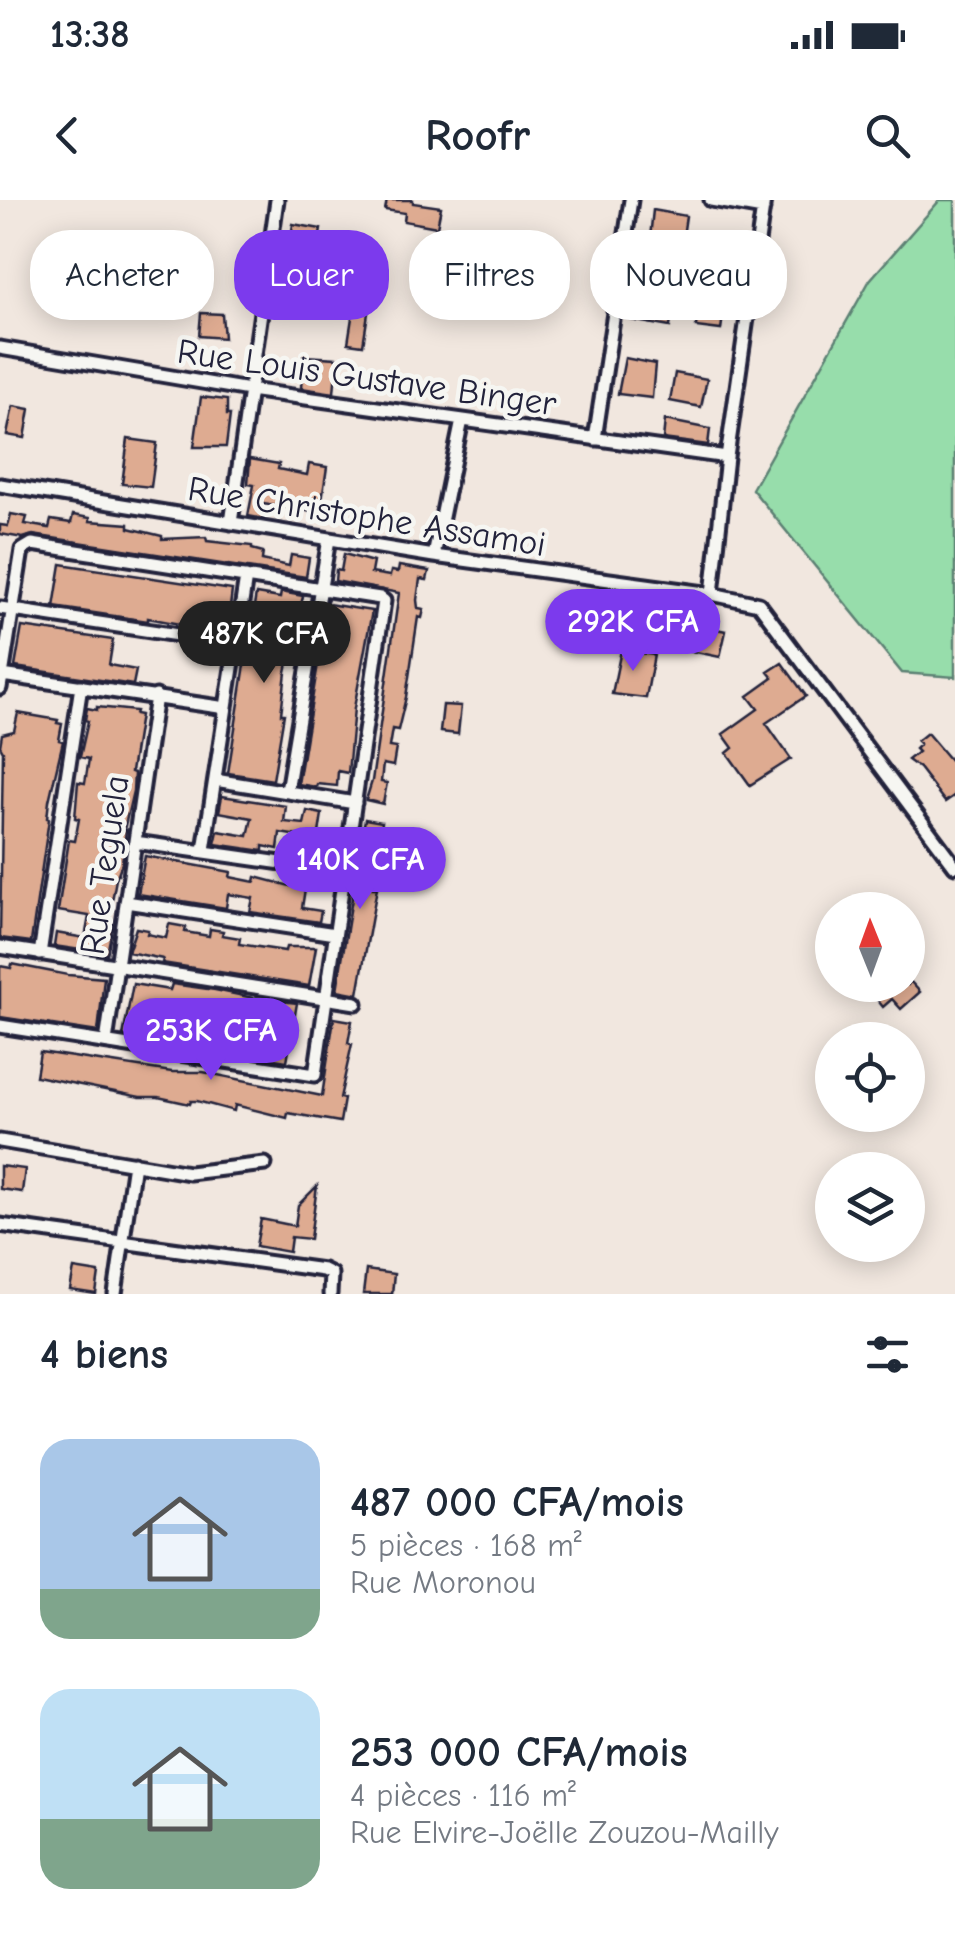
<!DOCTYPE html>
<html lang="fr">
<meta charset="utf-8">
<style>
body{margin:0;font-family:"Comic Neue",sans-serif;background:#f6f6f7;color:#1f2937;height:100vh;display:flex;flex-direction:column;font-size:38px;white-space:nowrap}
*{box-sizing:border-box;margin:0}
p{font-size:32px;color:#747a83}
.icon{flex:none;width:55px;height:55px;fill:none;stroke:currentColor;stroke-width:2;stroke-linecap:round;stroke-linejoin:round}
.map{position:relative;height:1094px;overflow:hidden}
.drawer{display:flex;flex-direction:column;background:#fff;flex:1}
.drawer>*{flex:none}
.guide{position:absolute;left:30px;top:30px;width:895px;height:90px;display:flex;gap:20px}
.needle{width:65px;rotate:359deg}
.buttons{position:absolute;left:815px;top:692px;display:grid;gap:20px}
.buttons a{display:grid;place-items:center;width:110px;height:110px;border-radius:50%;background:#fff;box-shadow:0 5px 25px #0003;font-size:50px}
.price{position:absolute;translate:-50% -85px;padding:0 22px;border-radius:35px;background:#7c3aed;color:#fff;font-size:32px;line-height:65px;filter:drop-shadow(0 2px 5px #0008)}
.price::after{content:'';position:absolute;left:50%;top:60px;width:30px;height:22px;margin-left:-15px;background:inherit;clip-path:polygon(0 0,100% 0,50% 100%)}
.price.on{background:#222;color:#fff}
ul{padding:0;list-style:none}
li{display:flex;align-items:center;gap:30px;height:250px;padding:0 40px}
li span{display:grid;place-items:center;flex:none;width:280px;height:200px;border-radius:30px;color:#555}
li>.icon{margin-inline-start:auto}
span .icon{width:120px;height:120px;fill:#fffc;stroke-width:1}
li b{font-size:42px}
h2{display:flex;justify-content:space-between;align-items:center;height:120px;padding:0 40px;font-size:42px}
.chip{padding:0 35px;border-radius:40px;background:#fff;box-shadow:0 5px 25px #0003;font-size:35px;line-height:90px}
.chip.on{background:#7c3aed;color:#fff}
.status{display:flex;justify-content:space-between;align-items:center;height:70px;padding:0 50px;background:#fff;direction:ltr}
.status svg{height:28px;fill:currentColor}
header{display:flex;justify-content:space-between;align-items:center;height:130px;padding:0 40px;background:#fff;font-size:45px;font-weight:700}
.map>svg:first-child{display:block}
.green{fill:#97ddab;stroke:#5c8073;stroke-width:2.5}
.building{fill:#deab91;stroke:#22223b;stroke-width:2.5}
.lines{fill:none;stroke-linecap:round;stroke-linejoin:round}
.street-casing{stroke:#22223b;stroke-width:19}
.street{stroke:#f6f6f2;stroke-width:11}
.labels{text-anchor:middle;stroke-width:9;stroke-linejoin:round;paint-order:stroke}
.street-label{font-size:35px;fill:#22223b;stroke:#f6f6f2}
</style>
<div class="status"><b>13:38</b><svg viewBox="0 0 49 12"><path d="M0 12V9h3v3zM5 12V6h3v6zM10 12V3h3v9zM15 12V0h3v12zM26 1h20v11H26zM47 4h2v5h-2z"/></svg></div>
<header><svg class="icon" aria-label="back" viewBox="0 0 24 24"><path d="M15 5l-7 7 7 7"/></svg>Roofr<svg class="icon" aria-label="search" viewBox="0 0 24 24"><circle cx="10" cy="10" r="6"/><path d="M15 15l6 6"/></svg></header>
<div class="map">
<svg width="955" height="1094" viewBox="0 0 955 1094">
<rect width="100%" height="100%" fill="#f1e7df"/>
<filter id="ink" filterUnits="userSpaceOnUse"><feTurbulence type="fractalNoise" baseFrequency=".01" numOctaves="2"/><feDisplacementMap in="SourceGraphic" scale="20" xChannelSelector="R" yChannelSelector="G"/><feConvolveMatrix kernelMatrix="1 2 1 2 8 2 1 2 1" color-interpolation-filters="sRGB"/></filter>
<g filter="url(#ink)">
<path class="green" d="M940 0H955V477L902 473 752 289 870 80Z"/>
<path class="building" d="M387 0H413V3L441 7 437 27 404 21 405 13 385 10Z
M653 10 686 16 670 127 631 120 634 94 656 96 659 76 646 74Z
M293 24 321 29 317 55 289 50Z
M356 92 371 94 363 145 348 143Z
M699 97 725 100 721 130 696 127Z
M201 113 222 114 224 138 199 136Z
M303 156 337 158 334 193 301 188Z
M625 158 655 164 652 198 618 194Z
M675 173 707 179 701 207 670 201Z
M201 197 227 200V215H230L226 247H194Z
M13 206 30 209 25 238 7 235Z
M665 220 710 229 708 245 663 239Z
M128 239 157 243 151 287 122 284Z
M250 259 279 264 278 269 307 275 309 264 327 267 320 313 263 304 264 319 248 316 254 285 248 284Z
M11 314 27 317 25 324 49 328 51 320 71 323 73 315 90 318V321L129 324V328L162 336V339L206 337 207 341 252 346V349L263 352 262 360 289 366 291 355 309 358 306 377 33 335 23 338 0 334V325L8 326Z
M344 354 373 362 371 373 390 376 391 371 398 372 399 366 429 371 427 380 420 379 417 400 418 408 424 409 422 418 418 417 406 497 398 530 392 529 389 547 396 548 393 566 383 564 381 582 387 583 383 604 366 600 372 581 399 393 335 381 336 370 341 371Z
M61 364 232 390 227 433 148 418V421L54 407Z
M281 392 303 396 286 472 281 514H284L273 580 228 573 256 394 280 398Z
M328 404 372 411 354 508 348 573 338 571 337 586 317 584 316 587 298 584Z
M692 424 726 431 720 457 686 450Z
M22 427 113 440 109 465 136 470 133 485 15 467Z
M621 450 654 455 646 498 612 494Z
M782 463 806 496 766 523 791 559 750 585 727 553 733 548 723 534 758 509 748 496 773 478 768 472Z
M443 505 461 506 458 534 440 532Z
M97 507 136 511 135 514 140 515 131 572 134 573 133 591 124 630H126L122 663 116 679 108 723 113 724 107 754 54 746 56 733 85 738 89 716 58 711 69 640 75 641 79 619 75 618 78 582 85 583 89 559 80 557 88 521 85 520 87 508 97 510Z
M18 513 58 520 57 523 62 524 59 540 63 541 49 601 47 618 49 619 31 742 0 738 3 551 0 546 2 534 14 531Z
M927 533 955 566V595L945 602 919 568 908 560 918 552 915 549 920 544 917 541Z
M222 596 286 606 284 622 304 624 307 611 322 614 318 640 326 641 324 652H319L318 659 294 655 298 636 280 633 278 649 263 646V651L215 644 218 631 248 636 252 618 219 612Z
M365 619 382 622 378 649 372 648 368 667 376 668 373 688H377L358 794 337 790Z
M145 656 231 672 230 677 255 682 256 677 290 686 292 674 307 676 302 708 321 711 319 722 250 712 253 698 228 694 226 708 138 694Z
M169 724 186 727 185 732 209 736 210 729 223 731 222 735 240 738 239 744 265 748 285 751 286 747H316L309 786 162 763 163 759 128 752 136 728 148 730 147 734 166 738Z
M12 764 68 775 104 778 98 832 0 817V766L11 768Z
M910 781 920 792 901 809 892 799 883 807 875 797 889 785H908Z
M133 784 170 790 172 784 215 790 258 799V804L280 808 281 801 297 803 287 861 123 836Z
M334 818 352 821 348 843 352 844 340 898 344 899 340 922 288 913 287 918 235 905 234 911 197 901H191L190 904 158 897H140L36 876 40 852 172 872H203L322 896Z
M0 966 25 969 22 992 0 989Z
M317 986 310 1039 291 1037 289 1052 256 1046 261 1019 295 1026 298 1005Z
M74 1069 99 1073 96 1094 70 1090Z
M366 1070 394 1074 392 1094H363Z"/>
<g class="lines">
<defs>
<path id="street" d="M711 0 763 9
M268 65 347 78
M0 148 249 190 727 257
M595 239 631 0
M0 285 434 356 712 394 759 404 955 666
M231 323 277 0
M434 356 462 220
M712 394 727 257 764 0
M0 408 237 444
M2 475 226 508
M0 488 22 350 32 344 380 398 384 401 315 875 0 826
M215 580 355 603
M287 591 329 339
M135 642 344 672
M204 650 246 377
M126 702 335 734
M0 747 356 803
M40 754 81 486
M106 842 156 496
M0 941 189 973 265 964
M0 1025 323 1070 331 1074 330 1094
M115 1094 134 963"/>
</defs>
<use href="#street" class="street-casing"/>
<use href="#street" class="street"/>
</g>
</g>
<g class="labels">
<g class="street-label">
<text transform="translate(367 177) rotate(8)" y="12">Rue Louis Gustave Binger</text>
<text transform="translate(367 316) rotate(9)" y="12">Rue Christophe Assamoi</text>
<text transform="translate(104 665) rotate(-82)" y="12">Rue Teguela</text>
</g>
</g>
</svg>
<div class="buttons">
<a><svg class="needle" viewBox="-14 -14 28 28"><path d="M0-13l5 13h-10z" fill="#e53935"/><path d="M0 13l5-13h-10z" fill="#747a83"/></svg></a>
<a><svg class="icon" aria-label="locate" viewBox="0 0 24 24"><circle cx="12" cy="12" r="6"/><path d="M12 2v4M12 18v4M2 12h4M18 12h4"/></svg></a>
<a><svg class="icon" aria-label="layers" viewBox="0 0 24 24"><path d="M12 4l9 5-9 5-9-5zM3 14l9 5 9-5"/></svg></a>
</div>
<b class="price" style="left:633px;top:474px">292K CFA</b>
<b class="price on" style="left:264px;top:486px">487K CFA</b>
<b class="price" style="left:360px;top:712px">140K CFA</b>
<b class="price" style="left:211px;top:883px">253K CFA</b>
<div class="guide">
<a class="chip">Acheter</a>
<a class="chip on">Louer</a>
<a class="chip">Filtres</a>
<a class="chip">Nouveau</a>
</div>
</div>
<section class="drawer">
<h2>4 biens<svg class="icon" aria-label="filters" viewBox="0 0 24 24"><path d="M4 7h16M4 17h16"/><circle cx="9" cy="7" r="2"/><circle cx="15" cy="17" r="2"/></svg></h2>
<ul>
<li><span style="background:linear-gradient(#a9c7e8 75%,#7fa58c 0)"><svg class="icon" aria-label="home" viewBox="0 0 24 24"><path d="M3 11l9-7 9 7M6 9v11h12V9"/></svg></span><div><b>487 000 CFA/mois</b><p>5 pièces · 168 m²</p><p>Rue Moronou</p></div></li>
<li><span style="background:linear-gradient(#bfe0f5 65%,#7fa58c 0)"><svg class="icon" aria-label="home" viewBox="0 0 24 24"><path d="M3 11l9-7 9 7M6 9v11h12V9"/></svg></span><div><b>253 000 CFA/mois</b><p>4 pièces · 116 m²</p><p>Rue Elvire-Joëlle Zouzou-Mailly</p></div></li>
</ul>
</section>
